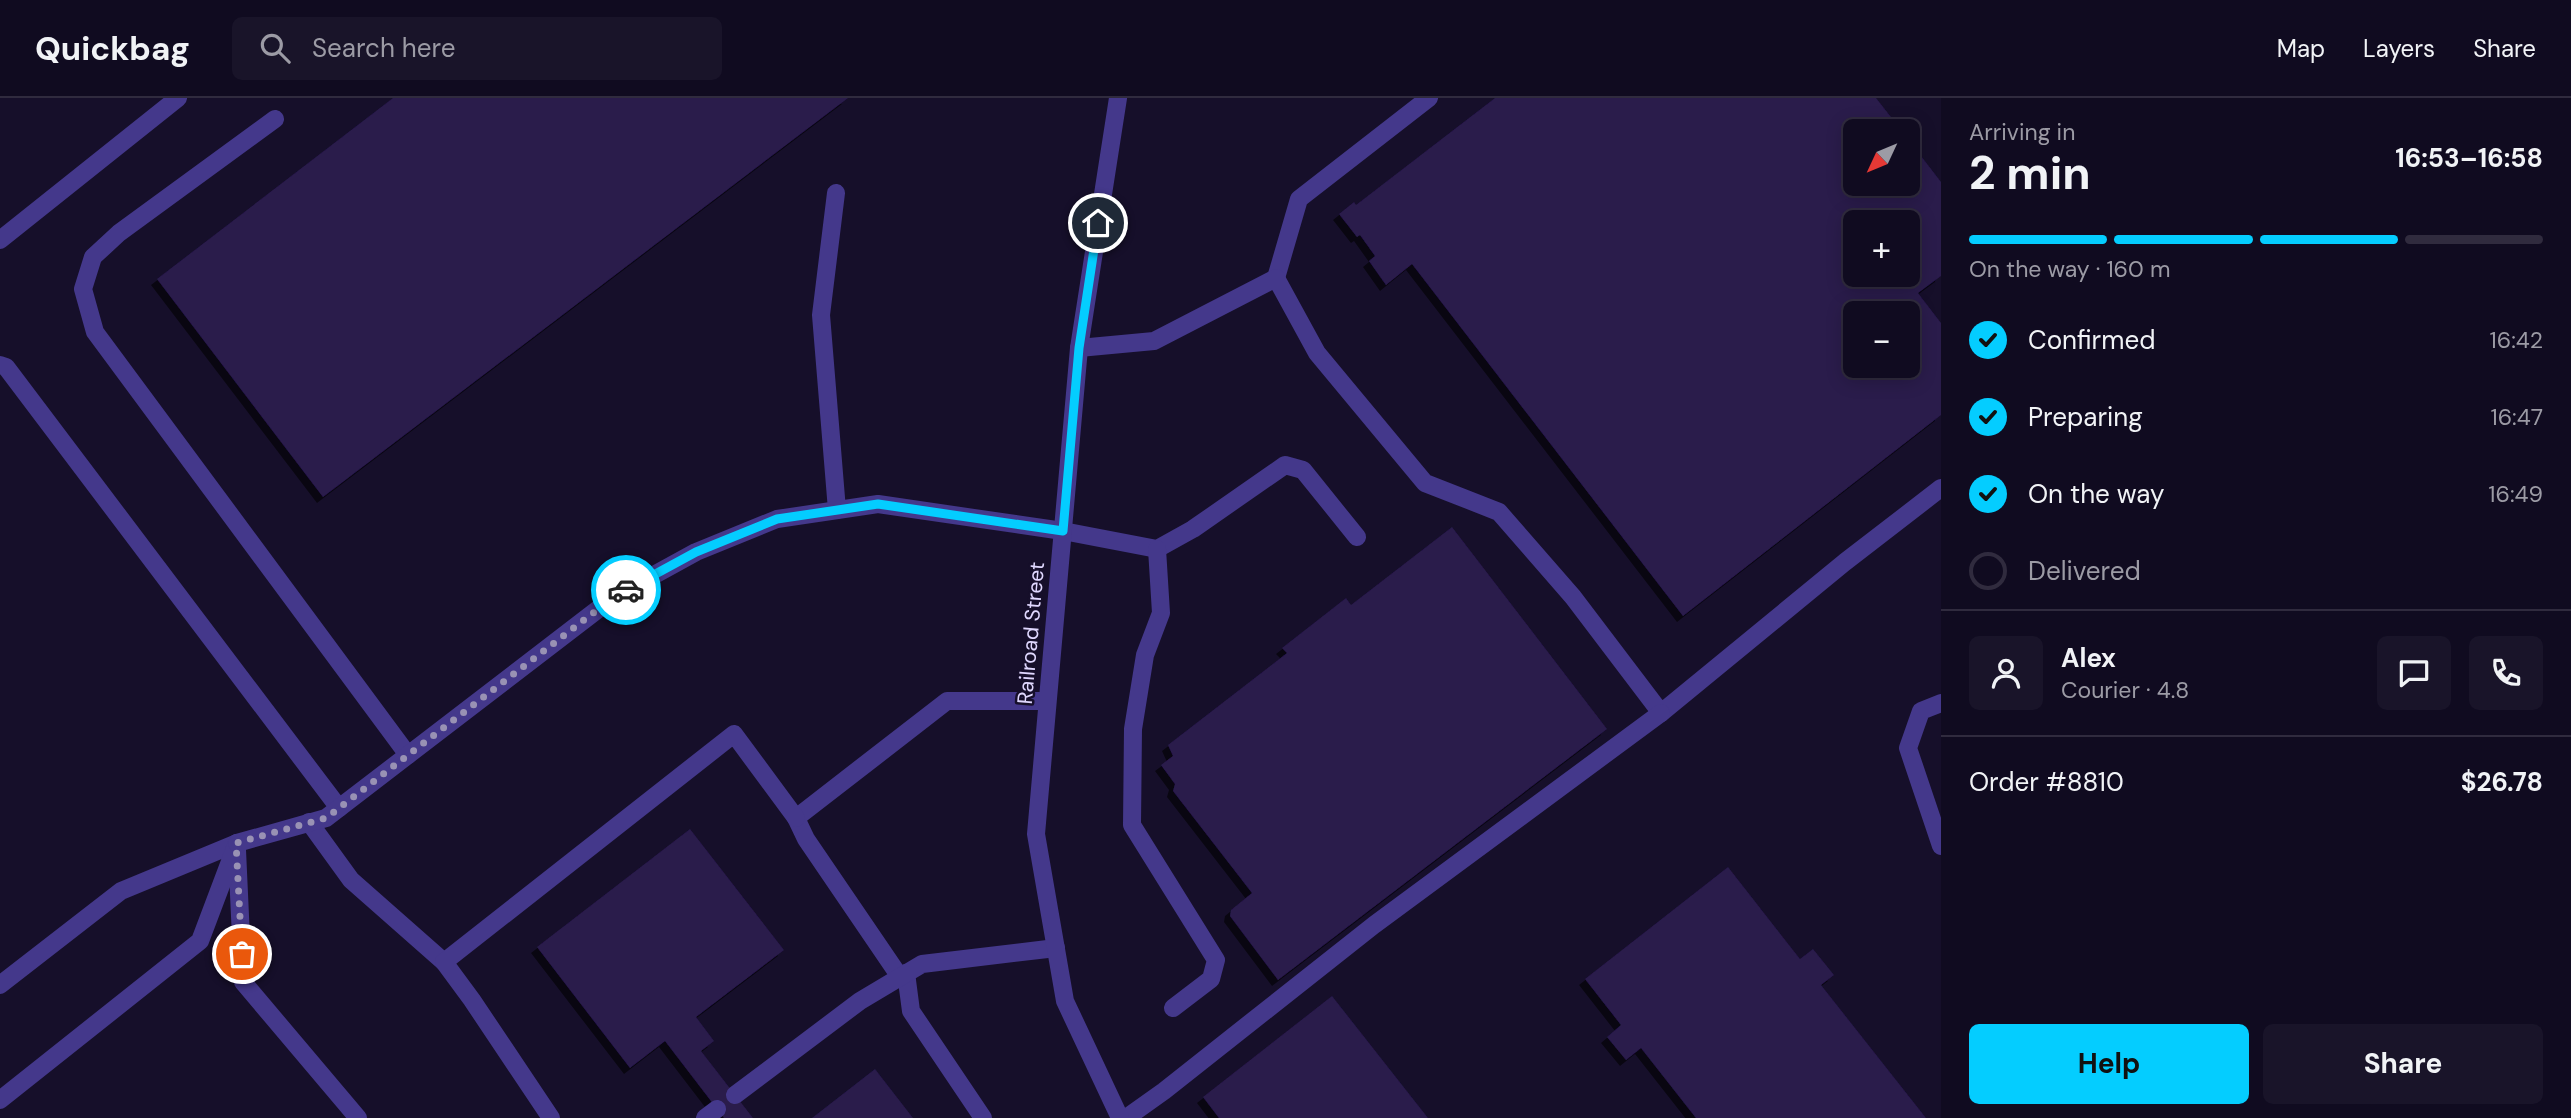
<!DOCTYPE html>
<html lang="en">
<head>
<meta charset="utf-8">
<style>
	body { margin:0; font-family:"DM Sans",sans-serif; background:#191429; color:#f1f3f6; height:100vh; display:flex; flex-direction:column; font-size:26px; white-space:nowrap }
	* { box-sizing:border-box; margin:0 }
	p { font-size:23px; color:#9c9ba5 }
	.icon { flex:none; width:38px; height:38px; fill:none; stroke:currentColor; stroke-width:2; stroke-linecap:round; stroke-linejoin:round }
	.map { position:relative; flex:1; overflow:hidden }
	.sheet { display:flex; flex-direction:column; background:#100b20; width:630px }
	.sheet>* { flex:none }
	.needle { width:46px; rotate:226deg }
	.fabs { position:absolute; left:1843px; top:21px; display:grid; gap:14px }
	.fabs a { display:grid; place-items:center; width:77px; height:77px; border-radius:10px; background:#100b20; box-shadow:0 4px 18px #0003,0 0 0 2px #302b3e; font-size:35px }
	.pin { position:absolute; display:grid; place-items:center; width:60px; height:60px; color:#fff; margin:-30px; border:4px solid #fff; border-radius:50%; box-shadow:0 2px 7px #0007 }
	.courier { position:absolute; display:grid; place-items:center; width:70px; height:70px; margin:-35px; border:5px solid #04cdff; border-radius:50%; background:#fff; color:#222; box-shadow:0 2px 9px #0007 }
	.overview em { font-style:normal; font-weight:700 }
	.overview div { display:flex; flex-direction:column-reverse }
	.overview { display:flex; align-items:center; justify-content:space-between; height:119px; padding:0 28px }
	h1 { font-size:46px; font-weight:700; line-height:52px }
	.bar { display:grid; grid-template-columns:repeat(4,1fr); gap:10px 7px; align-content:center; height:84px; padding:0 28px }
	.bar i { height:9px; border-radius:5px; background:#302b3e }
	.bar .on { background:#04cdff }
	.bar p { grid-column:span 4 }
	.line { display:flex; align-items:center; gap:18px; padding:0 28px; border-top:2px solid #302b3e }
	.line div { flex:1 }
	.round { display:grid; place-items:center; flex:none; width:74px; height:74px; border-radius:10px; background:#191429 }
	ol { padding:0 28px; list-style:none }
	li { display:flex; align-items:center; gap:21px; height:77px }
	li p { margin-inline-start:auto }
	li .icon { padding:7px; border-radius:50%; background:#04cdff; color:#111; stroke-width:4 }
	li:last-child { color:#9c9ba5 }
	li i { width:38px; height:38px; border:4px solid #302b3e; border-radius:50% }
	.button { display:flex; gap:14px; margin-top:auto; padding:14px 28px }
	.button a { flex:1; height:80px; border-radius:10px; background:#04cdff; color:#111; font-size:28px; font-weight:700; line-height:80px; text-align:center }
	.button a+a { background:#191429; color:#f1f3f6 }
	header { display:flex; align-items:center; gap:42px; box-sizing:border-box; height:98px; padding:0 35px; background:#100b20; border-bottom:2px solid #302b3e }
	header strong { font-size:33px }
	nav { display:flex; gap:38px; margin-inline-start:auto; font-size:24px }
	.search { width:490px; height:63px; background:#191429; display:flex; align-items:center; gap:18px; box-sizing:border-box; padding:0 24px; border-radius:10px; color:#9c9ba5; font-size:26px }
	main { display:flex; flex:1; min-height:0 }
	.map>svg:first-child { display:block }
	.building { fill:#291a4c; fill-rule:evenodd; filter:url(#shadow) }
	.lines { fill:none; stroke-linecap:round; stroke-linejoin:round }
	.service { stroke:#44388b; stroke-width:18 }
	.minor { stroke:#44388b; stroke-width:18 }
	.tertiary { stroke:#44388b; stroke-width:18 }
	.done { stroke:#9992b4; stroke-width:7; stroke-dasharray:0 12.6 }
	.route { stroke:#04cdff; stroke-width:9 }
	.labels { text-anchor:middle; dominant-baseline:central; stroke-width:5; stroke-linejoin:round; paint-order:stroke }
	.street-label { font-size:21px; fill:#e0d8ff; stroke:#160f2a }
</style>
</head>
<body>
<header>
<strong>Quickbag</strong>
<div class="search"><svg class="icon" aria-label="search" viewBox="0 0 24 24"><circle cx="10" cy="10" r="6"/><path d="M15 15l6 6"/></svg>Search here</div>
<nav><a>Map</a><a>Layers</a><a>Share</a></nav>
</header>
<main>
<div class="map">
<svg width="1941" height="1020" viewBox="0 0 1941 1020">
	<defs>
		<filter id="shadow"><feDropShadow dx="-6" dy="6" stdDeviation="0" flood-color="#0009"/></filter>
	</defs>
	<rect width="100%" height="100%" fill="#160f2a"/>
	<!-- building -->
	<g class="building">
		<polygon points="393,0 848,0 323,399 157,181"/>
		<path d="M 1495,0 L 1876,0 L 1902,33 L 1855,33 L 1855,86 L 1908,86 L 1908,41 L 1941,84 L 1941,178 L 1918,195 L 1941,225 L 1941,317 L 1683,518 L 1412,166 L 1386,187 L 1369,163 L 1375,158 L 1360,137 L 1357,139 L 1339,116 L 1354,104 L 1356,107 ZM 1855,124 L 1908,124 L 1908,177 L 1855,177 ZM 1855,215 L 1908,215 L 1908,268 L 1855,268 Z"/>
		<polygon points="1452,429 1607,631 1278,882 1230,818 1231,812 1252,795 1173,693 1175,686 1161,667 1173,658 1168,647 1287,555 1282,550 1346,500 1351,507"/>
		<polygon points="690,731 784,852 696,919 714,943 701,953 753,1020 724,1020 665,943 630,970 537,849"/>
		<polygon points="1728,769 1800,861 1813,851 1834,877 1821,887 1926,1020 1696,1020 1641,950 1626,962 1607,939 1621,927 1585,881"/>
		<polygon points="1332,898 1428,1020 1219,1020 1203,999"/>
		<polygon points="875,971 913,1020 812,1020"/>
	</g>
	<g class="lines">
		<!-- service -->
		<g class="service">
			<polyline points="275,21 119,135 93,159 83,191 95,234 408,657"/>
			<polyline points="836,95 821,217 837,412"/>
			<polyline points="0,142 178,0"/>
			<polyline points="1276,180 1299,101 1429,0"/>
			<polyline points="1079,250 1154,243 1276,180 1317,255 1425,385 1499,414 1573,499 1661,615 1845,464 1941,390"/>
			<polyline points="0,267 6,269 339,710"/>
			<polyline points="1063,433 1157,451 1193,431 1285,367 1303,372 1357,439"/>
			<polyline points="1157,451 1161,515 1145,557 1133,631 1132,727 1216,862 1211,881 1173,910"/>
			<polyline points="1941,605 1921,613 1908,650 1941,748"/>
			<polyline points="309,724 351,782 444,864"/>
			<polyline points="237,752 243,884 358,1020"/>
			<polyline points="906,875 911,913 983,1020"/>
			<polyline points="900,879 806,741 796,720 947,603 1047,603"/>
			<polyline points="0,887 121,793 237,745"/>
			<polyline points="735,997 860,903 922,866 1056,850"/>
			<polyline points="0,1002 200,843 237,745"/>
			<polyline points="551,1020 472,902 444,864 734,636 796,720"/>
			<polyline points="705,1020 717,1011"/>
			<polyline points="1126,1020 1164,993 1374,827 1661,615"/>
		</g>
		<!-- minor -->
		<polyline class="minor" points="237,745 326,720 614,499 696,454 777,421 878,406 1063,433"/>
		<!-- tertiary -->
		<polyline class="tertiary" points="1118,0 1079,250 1036,736 1065,903 1120,1020"/>
	</g>
	<g class="lines">
		<!-- done -->
		<polyline class="done" points="242,856 236,745 326,720 614,499 626,492"/>
		<!-- route -->
		<polyline class="route" points="626,492 696,454 777,421 878,406 1063,433 1079,250 1098,125"/>
	</g>
	<g class="labels">
		<!-- street labels -->
		<g class="street-label">
			<text transform="translate(1031 535) rotate(-85)">Railroad Street</text>
		</g>
	</g>
</svg>
<div class="fabs">
<a><svg class="needle" viewBox="-14 -14 28 28"><path d="M0-13l5 13h-10z" fill="#e53935"/><path d="M0 13l5-13h-10z" fill="#9c9ba5"/></svg></a>
<a>+</a>
<a>−</a>
</div>
<div class="pin" style="left:242px;top:856px;background:#ea580c"><svg class="icon" aria-label="bag" viewBox="0 0 24 24"><path d="M5 8h14l-1 12H6zM9 8a3 3 0 0 1 6 0"/></svg></div>
<div class="pin" style="left:1098px;top:125px;background:#1f2937"><svg class="icon" aria-label="home" viewBox="0 0 24 24"><path d="M3 11l9-7 9 7M6 9v11h12V9"/></svg></div>
<div class="courier" style="left:626px;top:492px"><svg class="icon" aria-label="car" viewBox="0 0 24 24"><path d="M5 17H2v-5l4-1 3-4h7l3 4 3 1v5h-3M9 17h6M6 11h13"/><circle cx="7" cy="17" r="2"/><circle cx="17" cy="17" r="2"/></svg></div>
</div>
<section class="sheet">
<div class="overview"><div><h1>2 min</h1><p>Arriving in</p></div><em>16:53–16:58</em></div>
<div class="bar"><i class="on"></i><i class="on"></i><i class="on"></i><i></i><p>On the way · 160 m</p></div>
<ol>
<li><svg class="icon" aria-label="check" viewBox="0 0 24 24"><path d="M5 12l5 5 9-10"/></svg>Confirmed<p>16:42</p></li>
<li><svg class="icon" aria-label="check" viewBox="0 0 24 24"><path d="M5 12l5 5 9-10"/></svg>Preparing<p>16:47</p></li>
<li><svg class="icon" aria-label="check" viewBox="0 0 24 24"><path d="M5 12l5 5 9-10"/></svg>On the way<p>16:49</p></li>
<li><i></i>Delivered</li>
</ol>
<div class="line" style="height:126px"><a class="round"><svg class="icon" aria-label="person" viewBox="0 0 24 24"><circle cx="12" cy="8" r="4"/><path d="M4 21q1-7 8-7t8 7"/></svg></a><div><b>Alex</b><p>Courier · 4.8</p></div><a class="round"><svg class="icon" aria-label="chat" viewBox="0 0 24 24"><path d="M4 5h16v11H9l-5 4z"/></svg></a><a class="round"><svg class="icon" aria-label="phone" viewBox="0 0 24 24"><path d="M5 4h4l2 5-3 2q2 4 5 5l2-3 5 2v4C11 20 4 13 5 4z"/></svg></a></div>
<div class="line" style="height:91px"><div>Order #8810</div><b>$26.78</b></div>
<div class="button"><a>Help</a><a>Share</a></div>
</section>
</main>
</body>
</html>
